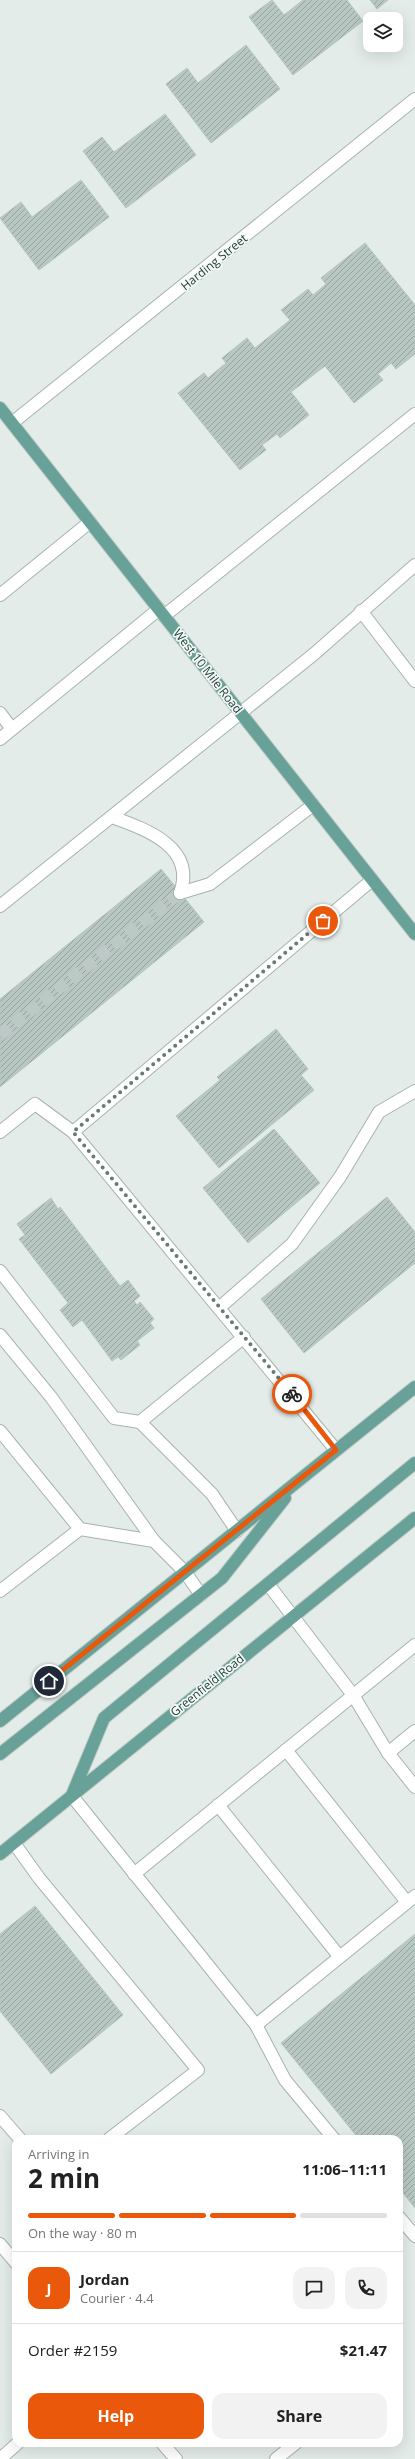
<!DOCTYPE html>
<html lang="en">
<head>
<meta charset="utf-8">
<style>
	body { margin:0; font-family:"Open Sans",sans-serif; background:#f2f2f2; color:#222; height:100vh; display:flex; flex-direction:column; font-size:15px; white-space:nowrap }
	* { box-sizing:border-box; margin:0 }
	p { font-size:13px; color:#767676 }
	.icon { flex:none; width:22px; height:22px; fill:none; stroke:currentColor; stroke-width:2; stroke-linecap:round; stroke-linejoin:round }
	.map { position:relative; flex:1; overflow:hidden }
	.sheet { position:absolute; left:12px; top:2135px; width:391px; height:312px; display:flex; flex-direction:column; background:#fff; border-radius:12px; box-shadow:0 4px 16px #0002 }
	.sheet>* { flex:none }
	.fabs { position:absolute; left:363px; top:12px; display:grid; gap:8px }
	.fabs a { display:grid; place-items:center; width:40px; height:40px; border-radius:8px; background:#fff; box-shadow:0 4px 16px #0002; font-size:20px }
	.pin { position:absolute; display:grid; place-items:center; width:34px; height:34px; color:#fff; margin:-17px; border:2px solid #fff; border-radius:50%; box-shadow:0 1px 4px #0007 }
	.courier { position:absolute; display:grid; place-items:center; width:40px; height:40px; margin:-20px; border:3px solid #ea580c; border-radius:50%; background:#fff; color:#222; box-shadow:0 1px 5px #0007 }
	.summary em { font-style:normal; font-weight:700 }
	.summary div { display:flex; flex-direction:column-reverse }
	.summary { display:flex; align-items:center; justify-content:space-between; height:68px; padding:0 16px }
	h1 { font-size:26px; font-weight:700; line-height:30px }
	.bar { display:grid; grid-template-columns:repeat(4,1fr); gap:6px 4px; align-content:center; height:48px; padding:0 16px }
	.bar i { height:5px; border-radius:3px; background:#e0e0e0 }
	.bar .on { background:#ea580c }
	.bar p { grid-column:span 4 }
	.line { display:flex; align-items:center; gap:10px; padding:0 16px; border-top:1px solid #e0e0e0 }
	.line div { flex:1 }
	.round { display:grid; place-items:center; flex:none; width:42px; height:42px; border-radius:12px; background:#f2f2f2 }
	.action { display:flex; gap:8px; margin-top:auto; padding:8px 16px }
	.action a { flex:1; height:46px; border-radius:12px; background:#ea580c; color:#fff; font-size:16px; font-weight:700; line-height:46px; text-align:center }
	.action a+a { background:#f2f2f2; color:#222 }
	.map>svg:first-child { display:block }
	.building { fill:url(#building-hatch); stroke:#b5c6c0 }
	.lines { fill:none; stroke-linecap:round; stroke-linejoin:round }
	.minor-tunnel { stroke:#bdc9c6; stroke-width:12; stroke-dasharray:12 6; stroke-linecap:butt }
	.minor-casing { stroke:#a6b4b0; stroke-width:14 }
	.major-casing { stroke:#c1c9c7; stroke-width:14 }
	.minor { stroke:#fff; stroke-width:12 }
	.major { stroke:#68a197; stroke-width:12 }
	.done { stroke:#667a76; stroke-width:4; stroke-dasharray:0 7.2 }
	.route { stroke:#ea580c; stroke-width:5 }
	.labels { text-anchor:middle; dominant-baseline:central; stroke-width:3.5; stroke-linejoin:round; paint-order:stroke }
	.street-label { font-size:12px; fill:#233d38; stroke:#f3f9f6 }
</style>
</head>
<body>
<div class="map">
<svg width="415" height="2459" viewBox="0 0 415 2459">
	<defs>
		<pattern id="building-hatch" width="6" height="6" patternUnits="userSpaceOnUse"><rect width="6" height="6" fill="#b8c7c2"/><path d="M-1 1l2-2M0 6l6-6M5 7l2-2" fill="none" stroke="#95a39f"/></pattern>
	</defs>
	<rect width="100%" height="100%" fill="#e3ece9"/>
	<!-- building -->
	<g class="building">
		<polygon points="272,0 284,15 303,0 347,0 363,21 293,75 249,17"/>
		<polygon points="370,0 388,0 377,9"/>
		<polygon points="246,45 280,89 211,143 166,84 187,68 198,83"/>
		<polygon points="165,114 196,155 126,208 83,151 102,137 114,152"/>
		<polygon points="81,180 109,217 39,270 0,218 21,202 32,217"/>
		<polygon points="365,243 415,305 415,354 396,369 391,363 378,374 383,380 354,403 325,366 291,392 309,415 280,438 277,434 262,445 266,450 240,470 178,393 204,373 208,378 226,363 222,358 247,338 255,348 290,320 281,310 308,289 313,295 326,284 321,278"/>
		<polygon points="161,869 204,922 0,1087 0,999"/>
		<polygon points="276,1029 308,1069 301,1075 314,1090 219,1168 176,1116 220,1080 217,1077"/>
		<polygon points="274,1129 320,1183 248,1243 203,1188"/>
		<polygon points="387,1197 415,1232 415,1263 304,1353 261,1299"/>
		<polygon points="51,1198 58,1209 60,1207 120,1286 128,1280 140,1296 134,1301 137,1305 140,1302 154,1319 150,1323 154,1328 137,1341 140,1345 121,1360 118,1357 112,1361 82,1320 73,1327 60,1310 68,1303 19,1239 25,1235 17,1224"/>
		<polygon points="35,1906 123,2015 51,2074 0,2011 0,1934"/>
		<polygon points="415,1934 415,2208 399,2188 399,2139 359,2139 281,2043"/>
	</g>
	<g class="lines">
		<!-- minor-tunnel -->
		<polyline class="minor-tunnel" points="0,1035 180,893"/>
		<defs>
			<g id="minor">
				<polyline points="12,423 415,99"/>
				<polyline points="0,595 90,522"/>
				<polyline points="361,611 415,681"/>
				<polyline points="164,616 415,414"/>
				<polyline points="0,713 12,729"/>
				<polyline points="0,739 159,609"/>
				<path d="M 112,817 C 145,829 197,847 180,893"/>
				<polyline points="180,893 210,884 313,805"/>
				<polyline points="0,906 314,654 415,565"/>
				<polyline points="0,1132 35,1104 73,1132 336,1450"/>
				<polyline points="73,1132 372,880"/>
				<polyline points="0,1271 114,1418 140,1422 212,1494 237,1531"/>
				<polyline points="219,1308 292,1244 340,1177 379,1112 415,1091"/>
				<polyline points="0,1335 51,1397 154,1541"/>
				<polyline points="140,1422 244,1337"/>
				<polyline points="0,1431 80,1529"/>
				<polyline points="268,1584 353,1695 388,1753 415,1787"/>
				<polyline points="0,1591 80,1529 154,1541 185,1572 201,1595"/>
				<polyline points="286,1750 406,1901"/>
				<polyline points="388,1753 415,1731"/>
				<polyline points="72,1796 256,2025 285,2080 334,2139"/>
				<polyline points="218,1805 339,1956"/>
				<polyline points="14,1843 39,1878 198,2070 109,2139"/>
				<polyline points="134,1874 415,1645"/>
				<polyline points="256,2025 415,1896"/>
				<polyline points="0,2116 20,2139"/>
				<polyline points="399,2217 415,2236"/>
				<polyline points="0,2244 16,2263"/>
				<polyline points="162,2443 176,2459"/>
				<polyline points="0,2459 18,2443"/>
				<polyline points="276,2459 296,2443"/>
			</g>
			<g id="major">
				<polyline points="0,408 415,934"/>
				<polyline points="0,1721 415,1387"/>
				<polyline points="0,1754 222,1578 285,1498"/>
				<polyline points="72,1795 104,1718 415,1463"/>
				<polyline points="0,1854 415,1518"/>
			</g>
		</defs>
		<!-- minor casing -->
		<use href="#minor" class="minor-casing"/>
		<!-- major casing -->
		<use href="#major" class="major-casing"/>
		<!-- minor -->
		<use href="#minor" class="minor"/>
		<!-- major -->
		<use href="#major" class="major"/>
	</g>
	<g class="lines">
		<!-- done -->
		<polyline class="done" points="292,1394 73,1132 323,921"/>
		<!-- route -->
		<polyline class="route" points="49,1681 336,1450 292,1394"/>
	</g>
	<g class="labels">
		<!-- street labels -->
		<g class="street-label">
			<text transform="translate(214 262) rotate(-39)">Harding Street</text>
			<text transform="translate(208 671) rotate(52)">West 10 Mile Road</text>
			<text transform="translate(207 1685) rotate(-39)">Greenfield Road</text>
		</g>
	</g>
</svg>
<div class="fabs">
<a><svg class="icon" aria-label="layers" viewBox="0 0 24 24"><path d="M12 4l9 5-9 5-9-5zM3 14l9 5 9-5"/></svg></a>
</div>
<div class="pin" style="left:323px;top:921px;background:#ea580c"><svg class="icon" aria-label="bag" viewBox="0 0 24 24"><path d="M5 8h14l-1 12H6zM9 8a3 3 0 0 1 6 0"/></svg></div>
<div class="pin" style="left:49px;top:1681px;background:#1f2937"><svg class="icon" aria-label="home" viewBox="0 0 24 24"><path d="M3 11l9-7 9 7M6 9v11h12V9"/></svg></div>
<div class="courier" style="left:292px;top:1394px"><svg class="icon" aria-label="bike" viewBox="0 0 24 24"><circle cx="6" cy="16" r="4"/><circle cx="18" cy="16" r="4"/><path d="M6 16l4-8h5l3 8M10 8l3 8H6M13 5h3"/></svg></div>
<section class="sheet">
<div class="summary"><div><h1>2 min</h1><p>Arriving in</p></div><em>11:06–11:11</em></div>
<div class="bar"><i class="on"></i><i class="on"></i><i class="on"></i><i></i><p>On the way · 80 m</p></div>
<div class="line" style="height:72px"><b class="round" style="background:#ea580c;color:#fff">J</b><div><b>Jordan</b><p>Courier · 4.4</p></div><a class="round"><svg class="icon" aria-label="chat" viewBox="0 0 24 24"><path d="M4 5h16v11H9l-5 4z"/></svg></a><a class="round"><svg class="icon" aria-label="phone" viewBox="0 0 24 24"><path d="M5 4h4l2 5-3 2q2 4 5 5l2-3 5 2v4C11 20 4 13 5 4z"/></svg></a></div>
<div class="line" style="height:52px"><div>Order #2159</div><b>$21.47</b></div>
<div class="action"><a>Help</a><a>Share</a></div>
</section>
</div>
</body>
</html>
